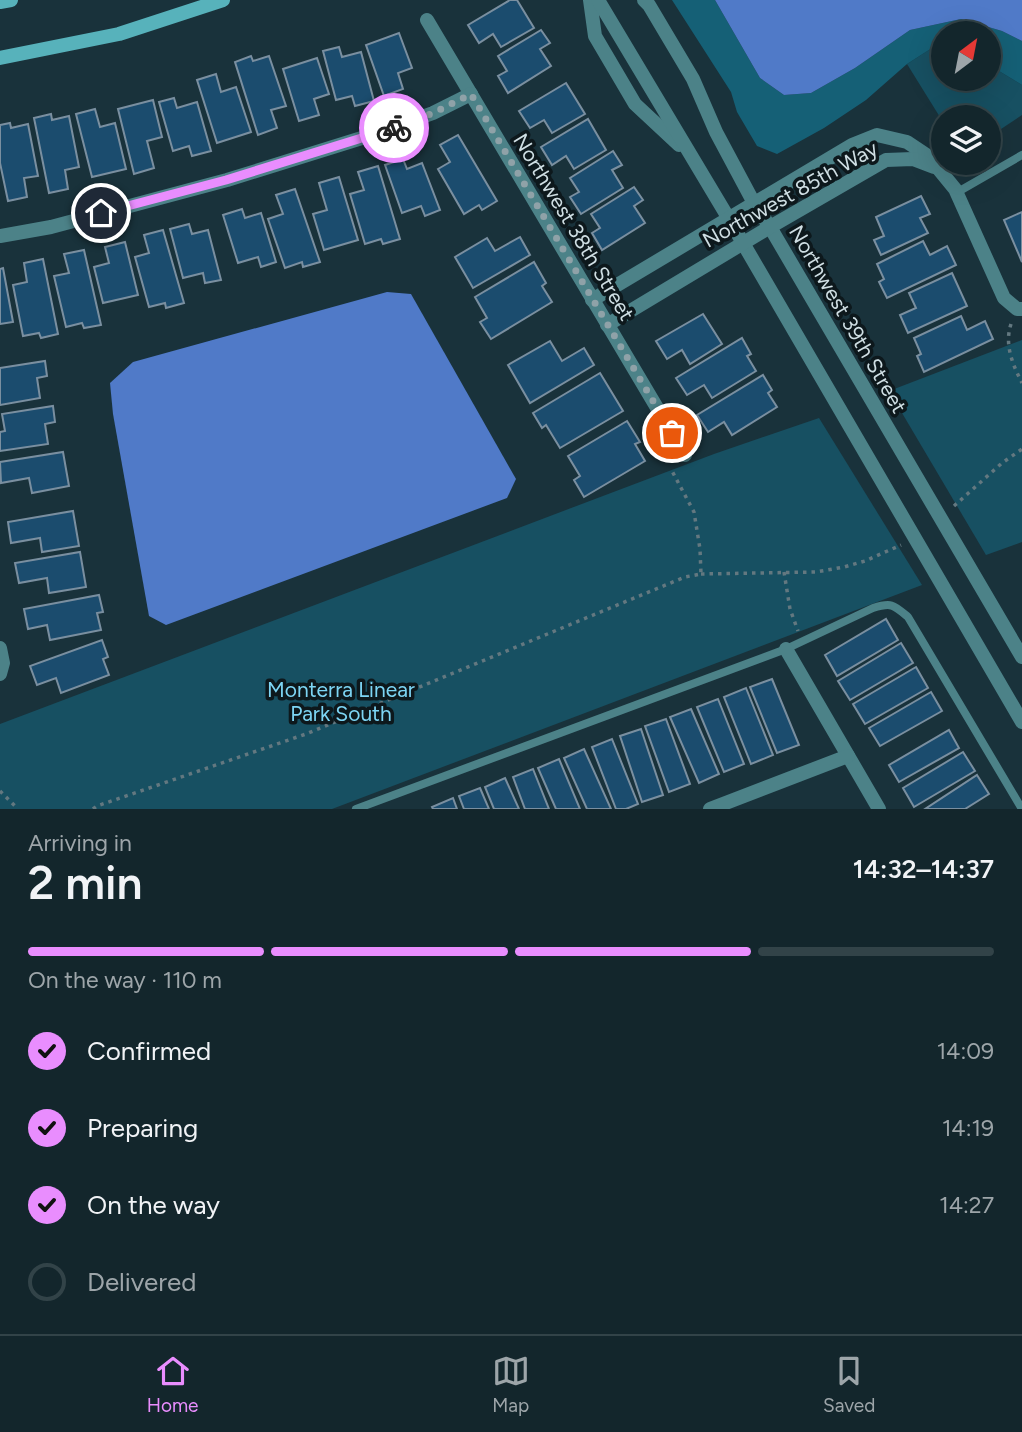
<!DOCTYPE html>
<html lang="en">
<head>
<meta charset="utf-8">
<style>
	body { margin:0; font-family:Figtree,sans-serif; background:#1c2e34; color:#f1f3f6; height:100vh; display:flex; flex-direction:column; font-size:26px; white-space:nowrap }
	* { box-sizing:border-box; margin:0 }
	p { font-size:23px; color:#9da5a9 }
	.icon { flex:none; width:38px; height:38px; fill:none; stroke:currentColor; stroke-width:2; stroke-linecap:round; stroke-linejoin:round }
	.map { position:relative; height:809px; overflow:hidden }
	.details { display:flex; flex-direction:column; background:#13262c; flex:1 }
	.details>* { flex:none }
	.needle { width:46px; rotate:32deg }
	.controls { position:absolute; left:931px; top:21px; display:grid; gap:14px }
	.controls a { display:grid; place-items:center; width:70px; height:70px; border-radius:50%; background:#13262c; box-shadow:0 7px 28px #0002,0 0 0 2px #324348; font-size:35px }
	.pin { position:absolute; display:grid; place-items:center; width:60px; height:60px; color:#fff; margin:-30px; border:4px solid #fff; border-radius:50%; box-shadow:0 2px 7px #0007 }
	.courier { position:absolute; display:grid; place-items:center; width:70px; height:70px; margin:-35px; border:5px solid #e98dfe; border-radius:50%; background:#fff; color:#222; box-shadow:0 2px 9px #0007 }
	.head em { font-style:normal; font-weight:600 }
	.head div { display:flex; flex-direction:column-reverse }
	.head { display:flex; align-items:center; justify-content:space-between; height:119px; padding:0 28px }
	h1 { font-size:46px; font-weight:600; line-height:52px }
	.bar { display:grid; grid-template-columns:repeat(4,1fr); gap:10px 7px; align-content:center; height:84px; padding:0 28px }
	.bar i { height:9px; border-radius:5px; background:#324348 }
	.bar .current { background:#e98dfe }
	.bar p { grid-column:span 4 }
	ol { padding:0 28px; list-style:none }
	li { display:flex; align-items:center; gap:21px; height:77px }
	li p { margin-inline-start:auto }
	li .icon { padding:7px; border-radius:50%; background:#e98dfe; color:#111; stroke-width:4 }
	li:last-child { color:#9da5a9 }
	li i { width:38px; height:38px; border:4px solid #324348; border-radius:50% }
	.dock { display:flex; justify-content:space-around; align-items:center; height:98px; border-top:2px solid #324348; background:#13262c; font-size:19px; color:#9da5a9 }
	.dock a { display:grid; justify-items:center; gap:4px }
	.dock .current { color:#e98dfe }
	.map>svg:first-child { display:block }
	.green { fill:#175062 }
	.forest { fill:#156076 }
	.water { fill:#507ac8 }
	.building { fill:#1b4c6e; stroke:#7a8fa0; stroke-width:2 }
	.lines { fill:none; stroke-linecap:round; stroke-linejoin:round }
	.path { stroke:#637880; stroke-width:3.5; stroke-dasharray:3.5 5; stroke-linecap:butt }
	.service { stroke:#4c8288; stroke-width:8 }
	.minor { stroke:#4c8288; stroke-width:14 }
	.secondary { stroke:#57b2bb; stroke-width:14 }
	.done { stroke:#8fa2a8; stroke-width:7; stroke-dasharray:0 12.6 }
	.route { stroke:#e98dfe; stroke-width:9 }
	.labels { text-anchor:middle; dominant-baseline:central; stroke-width:7; stroke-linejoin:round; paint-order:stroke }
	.street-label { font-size:21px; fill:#cfdee3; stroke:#0d181c }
	.park-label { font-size:21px; fill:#7dd5f4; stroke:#0d181c }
</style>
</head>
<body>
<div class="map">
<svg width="1022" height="809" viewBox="0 0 1022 809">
	<rect width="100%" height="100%" fill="#19323b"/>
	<!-- green -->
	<g class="green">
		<polygon points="943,41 943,79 989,79 989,65 1022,85 1022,115 989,137 989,117 943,117 943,122 907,64"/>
		<polygon points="1022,340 1022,542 986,555 889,391"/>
		<polygon points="819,418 922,585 332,809 0,809 0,724 714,454"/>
	</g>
	<!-- forest -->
	<polygon class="forest" points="672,0 715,0 760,78 784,95 811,93 855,68 910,30 961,19 1002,31 1022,41 1022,85 989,65 989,33 943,33 943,41 907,64 866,100 824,128 777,154 757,146 737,112 731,92"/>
	<!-- water -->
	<g class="water">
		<polygon points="715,0 1022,0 1022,41 1002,31 961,19 910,30 855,68 811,93 784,95 760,78"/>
		<polygon points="387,292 411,294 516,479 507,498 166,625 149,616 113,414 110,383 133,362"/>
	</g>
	<!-- building -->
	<g class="building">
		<polygon points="510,0 517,0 534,28 501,47 493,34 479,43 468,25"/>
		<polygon points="541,30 550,43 540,49 551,66 508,93 498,76 507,71 498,56"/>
		<polygon points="399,33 412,68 398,73 403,89 384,96 366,45"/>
		<polygon points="339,47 342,57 361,52 374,101 355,106 352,96 336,100 323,51"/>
		<polygon points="251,56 253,61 269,56 286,106 271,110 277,128 258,135 235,62"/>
		<polygon points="317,58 329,94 314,99 319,115 299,121 283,69"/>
		<polygon points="216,74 221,92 236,87 251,132 217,143 197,80"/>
		<polygon points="566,83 585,114 552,133 544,120 530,128 519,111"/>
		<polygon points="174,98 177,108 197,102 211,151 192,156 189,146 173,151 159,102"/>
		<polygon points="153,100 162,137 147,141 154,168 134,174 118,109"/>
		<polygon points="95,109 100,127 115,123 126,169 92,177 76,114"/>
		<polygon points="51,114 52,120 69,116 79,167 65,170 68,189 49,193 34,118"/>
		<polygon points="588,119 606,150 574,169 566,156 552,165 541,147"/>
		<polygon points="10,123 11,128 28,124 38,176 24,178 27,197 8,201 0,163 0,125"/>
		<polygon points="458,135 497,201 482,210 479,205 464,214 438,169 450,162 440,145"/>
		<polygon points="613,151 622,165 612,170 623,188 581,214 570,197 579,192 570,178"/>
		<polygon points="403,159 407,169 422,163 440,210 425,216 421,206 402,213 385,165"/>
		<polygon points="378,166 400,239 383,244 381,239 365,244 350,194 364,190 358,172"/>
		<polygon points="339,177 358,240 324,250 313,214 327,210 319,183"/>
		<polygon points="634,187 643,200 634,206 645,223 602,250 592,233 600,228 591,214"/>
		<polygon points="295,189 320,262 303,267 302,262 285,268 268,219 283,214 276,195"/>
		<polygon points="921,196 930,214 920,218 928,233 881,255 874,240 884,236 876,217"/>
		<polygon points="242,209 245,218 261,213 276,262 261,267 258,257 238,263 223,215"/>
		<polygon points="1022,212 1022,262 1004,220"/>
		<polygon points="189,224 192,234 208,230 221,280 205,283 203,273 183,278 170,229"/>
		<polygon points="163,230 184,303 166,308 165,303 149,307 135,257 149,253 144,235"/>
		<polygon points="520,237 530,255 473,288 455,257 487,238 495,251"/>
		<polygon points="923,241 930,255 947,246 956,265 887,298 879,282 884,279 877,264"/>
		<polygon points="125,242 138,295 103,303 94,267 109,263 105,247"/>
		<polygon points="84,250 101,325 84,328 82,323 66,327 54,276 69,273 64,254"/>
		<polygon points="43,259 58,334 41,338 39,333 23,336 13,285 27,282 24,263"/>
		<polygon points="534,262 546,283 542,286 552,302 491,339 480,322 487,318 475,297"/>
		<polygon points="3,268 13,322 0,324 0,269"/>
		<polygon points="952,273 967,306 908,333 900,315 916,308 909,293"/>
		<polygon points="703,314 722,344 690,364 682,350 667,359 656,341"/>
		<polygon points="961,316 967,330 985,321 993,339 924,372 917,356 921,354 914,338"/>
		<polygon points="742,338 751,354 747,356 756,371 712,398 704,385 687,395 676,378"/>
		<polygon points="550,341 562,361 584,348 594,365 530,403 508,365"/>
		<polygon points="45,361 47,376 37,378 40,398 0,405 0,368"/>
		<polygon points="600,373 623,411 560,448 546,425 542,428 533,413"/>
		<polygon points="763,375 772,390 768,393 777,407 732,435 724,422 708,432 697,415"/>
		<polygon points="53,406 55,422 45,424 48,444 0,451 0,432 5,431 2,414"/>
		<polygon points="627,421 640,442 635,444 645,461 584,497 574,480 580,476 568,456"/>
		<polygon points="63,452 69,486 32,493 29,478 1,483 0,462"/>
		<polygon points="73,511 79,546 42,552 40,538 11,543 8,522"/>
		<polygon points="80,552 86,587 49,593 47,578 19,583 15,563"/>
		<polygon points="99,595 103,612 97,613 101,630 50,640 47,625 28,629 24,609"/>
		<polygon points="886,619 898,640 837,676 825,655"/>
		<polygon points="102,640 108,657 103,659 109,675 61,693 56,678 37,685 30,666"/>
		<polygon points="901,643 913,663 850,700 838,681"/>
		<polygon points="916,667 928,688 865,724 853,704"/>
		<polygon points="772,679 799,745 777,753 750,687"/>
		<polygon points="746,688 773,755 751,764 724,697"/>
		<polygon points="931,692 942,711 880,746 869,728"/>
		<polygon points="718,699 744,764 724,772 697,707"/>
		<polygon points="691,709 719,774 699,783 670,717"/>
		<polygon points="666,719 690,784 669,792 645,726"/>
		<polygon points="641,729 663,795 642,802 620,736"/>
		<polygon points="949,730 959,748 899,782 889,765"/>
		<polygon points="612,739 638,804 626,809 616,809 592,747"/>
		<polygon points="584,749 611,809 587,809 564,758"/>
		<polygon points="963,752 975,771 914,807 903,788"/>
		<polygon points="559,759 580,809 556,809 538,768"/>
		<polygon points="533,769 549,809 525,809 513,777"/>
		<polygon points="977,775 989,794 965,809 925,809"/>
		<polygon points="505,778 519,809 494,809 485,787"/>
		<polygon points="480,788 489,809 464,809 459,796"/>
		<polygon points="453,798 457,809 433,809 432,807"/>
	</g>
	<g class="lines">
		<!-- path -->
		<g class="path">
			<path d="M 1011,324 C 1004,345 1013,365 1022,383"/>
			<polyline points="954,506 1002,463 1022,449"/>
			<polyline points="784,572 790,609 798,631"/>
			<polyline points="701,574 816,572 844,567 865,561 901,545"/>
			<polyline points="0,791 18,809"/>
			<polyline points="93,809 97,806 306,734 685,577 701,574 700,549 694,512 672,471"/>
		</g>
		<!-- service -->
		<g class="service">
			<polyline points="956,193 1022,155"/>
			<path d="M 356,809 L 786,649 L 873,608 C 892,602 894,605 908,617 L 1022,809"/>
		</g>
		<!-- minor -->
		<g class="minor">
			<polyline points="590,0 595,36 635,104 679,145"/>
			<polyline points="598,0 729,219 1022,722"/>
			<polyline points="644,0 649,5 693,79 716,132 755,205 770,227 1022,657"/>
			<polyline points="427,20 685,455"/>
			<polyline points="0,236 51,227 227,180 381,132 433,113 471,94"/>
			<polyline points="592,300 852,145 877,135 907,142 928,156 955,189 1004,298 1017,309 1022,309"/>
			<polyline points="607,325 770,227 886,160 913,159 934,167"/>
			<polyline points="0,648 3,663 0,674"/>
			<polyline points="786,649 879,809"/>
			<polyline points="710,809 848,756"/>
		</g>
		<!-- secondary -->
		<g class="secondary">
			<polyline points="0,2 11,0"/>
			<polyline points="0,58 119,34 223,0"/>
		</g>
	</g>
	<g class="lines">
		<!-- done -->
		<polyline class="done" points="394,128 433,113 471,94 672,433"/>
		<!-- route -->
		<polyline class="route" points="101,213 226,180 394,128"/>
	</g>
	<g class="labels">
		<!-- street labels -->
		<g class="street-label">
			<text transform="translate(790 194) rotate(-29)">Northwest 85th Way</text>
			<text transform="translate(574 227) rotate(59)">Northwest 38th Street</text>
			<text transform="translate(848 319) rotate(60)">Northwest 39th Street</text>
		</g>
		<!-- park labels -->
		<g class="park-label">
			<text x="341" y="689">Monterra Linear<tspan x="341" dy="24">Park South</tspan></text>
		</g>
	</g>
</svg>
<div class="controls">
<a><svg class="needle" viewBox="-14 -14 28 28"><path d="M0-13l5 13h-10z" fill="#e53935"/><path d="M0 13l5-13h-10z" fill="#9da5a9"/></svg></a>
<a><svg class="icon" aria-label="layers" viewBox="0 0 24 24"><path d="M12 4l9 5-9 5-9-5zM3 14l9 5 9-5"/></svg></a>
</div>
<div class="pin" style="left:672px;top:433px;background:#ea580c"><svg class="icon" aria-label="bag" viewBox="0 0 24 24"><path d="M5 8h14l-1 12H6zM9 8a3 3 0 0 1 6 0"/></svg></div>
<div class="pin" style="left:101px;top:213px;background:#1f2937"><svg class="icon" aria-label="home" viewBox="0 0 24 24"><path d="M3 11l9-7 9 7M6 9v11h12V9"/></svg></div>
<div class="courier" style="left:394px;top:128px"><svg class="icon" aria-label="bike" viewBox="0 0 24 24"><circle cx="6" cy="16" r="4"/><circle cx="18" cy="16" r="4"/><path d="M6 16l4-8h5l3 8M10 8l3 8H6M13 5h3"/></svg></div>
</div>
<section class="details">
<div class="head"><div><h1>2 min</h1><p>Arriving in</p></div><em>14:32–14:37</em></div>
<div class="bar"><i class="current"></i><i class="current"></i><i class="current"></i><i></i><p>On the way · 110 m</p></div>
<ol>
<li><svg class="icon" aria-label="check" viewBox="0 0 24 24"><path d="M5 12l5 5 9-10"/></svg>Confirmed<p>14:09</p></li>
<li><svg class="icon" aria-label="check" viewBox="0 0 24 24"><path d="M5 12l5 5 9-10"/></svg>Preparing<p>14:19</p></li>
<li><svg class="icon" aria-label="check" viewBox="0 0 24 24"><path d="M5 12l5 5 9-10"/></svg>On the way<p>14:27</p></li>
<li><i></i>Delivered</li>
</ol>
</section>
<nav class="dock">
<a class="current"><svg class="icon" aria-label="home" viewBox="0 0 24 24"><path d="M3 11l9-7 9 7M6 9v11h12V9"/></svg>Home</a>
<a><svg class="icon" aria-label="map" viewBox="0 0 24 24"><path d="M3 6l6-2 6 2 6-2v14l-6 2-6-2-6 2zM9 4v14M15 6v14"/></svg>Map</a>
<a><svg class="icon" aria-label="saved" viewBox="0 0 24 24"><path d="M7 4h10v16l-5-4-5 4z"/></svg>Saved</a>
</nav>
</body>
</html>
